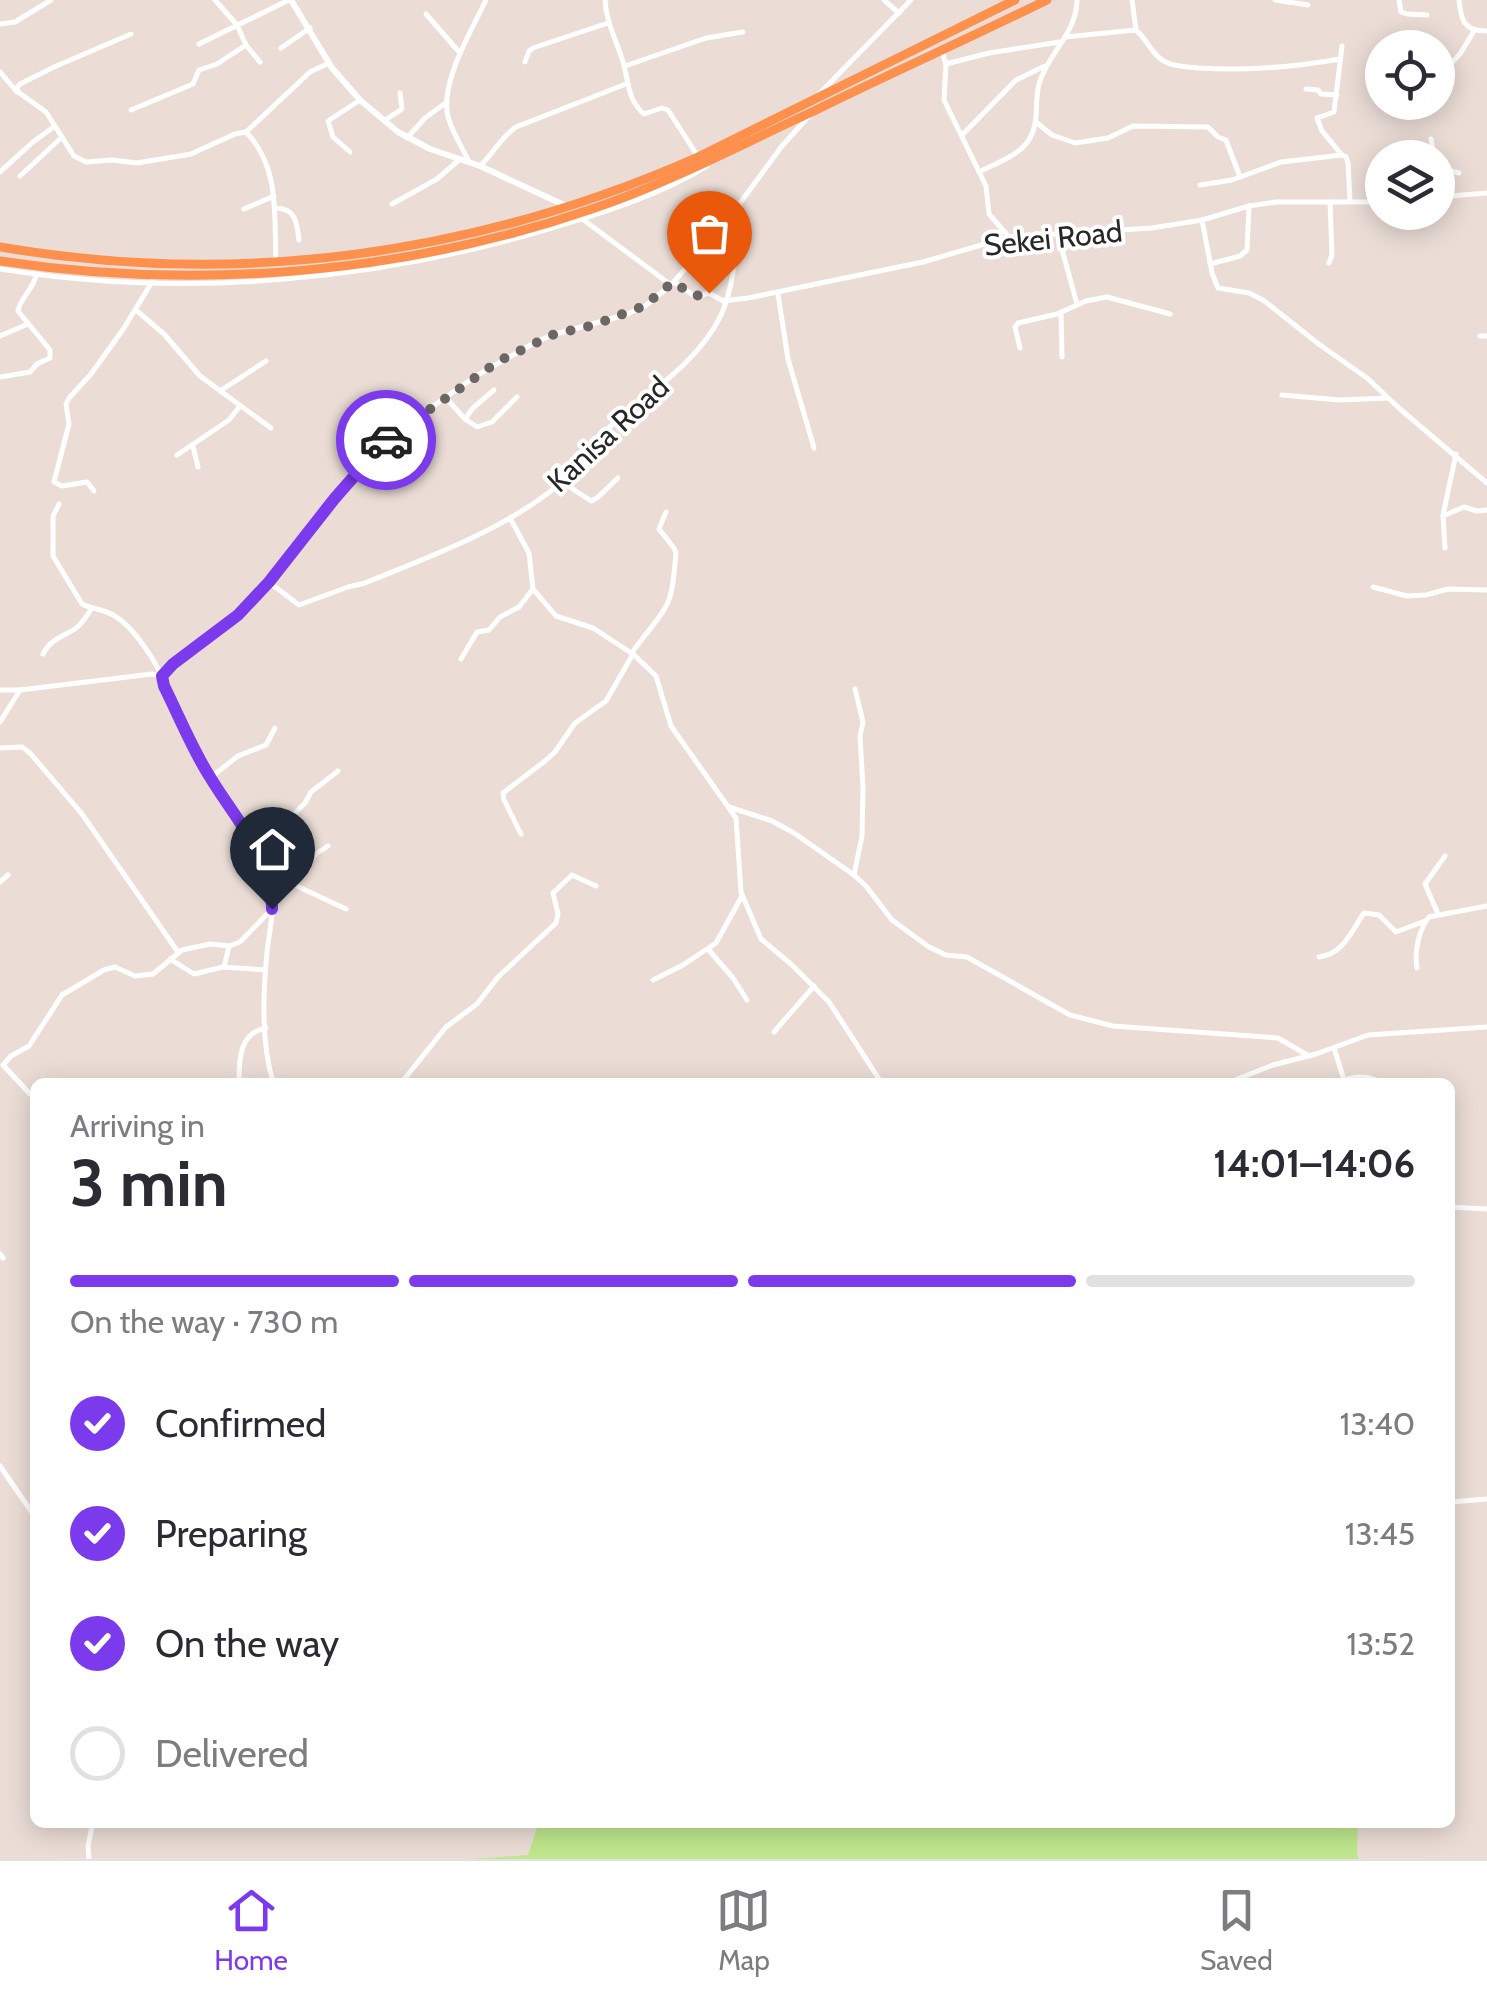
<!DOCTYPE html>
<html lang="en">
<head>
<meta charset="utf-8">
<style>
	body { margin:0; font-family:Cabin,sans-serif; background:#f2f2f3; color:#2b2b33; height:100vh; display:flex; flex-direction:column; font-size:38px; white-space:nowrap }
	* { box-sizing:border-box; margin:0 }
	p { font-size:32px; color:#7c7c81 }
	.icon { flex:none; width:55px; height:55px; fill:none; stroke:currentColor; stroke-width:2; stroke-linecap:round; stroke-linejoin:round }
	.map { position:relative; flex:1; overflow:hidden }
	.side { position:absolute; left:30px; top:1078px; width:1425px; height:750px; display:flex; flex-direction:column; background:#fff; border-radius:15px; box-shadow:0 5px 25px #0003 }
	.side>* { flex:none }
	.tools { position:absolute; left:1365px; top:30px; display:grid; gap:20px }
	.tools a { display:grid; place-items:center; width:90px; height:90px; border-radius:50%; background:#fff; box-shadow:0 5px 25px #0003; font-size:50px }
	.pin { position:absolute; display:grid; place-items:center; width:85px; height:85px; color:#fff; margin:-102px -42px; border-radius:50% 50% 50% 0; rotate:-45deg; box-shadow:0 0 10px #0007 }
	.pin .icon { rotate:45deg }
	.courier { position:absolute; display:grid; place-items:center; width:100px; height:100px; margin:-50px; border:8px solid #7c3aed; border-radius:50%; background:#fff; color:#222; box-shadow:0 2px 12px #0007 }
	.overview em { font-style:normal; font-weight:700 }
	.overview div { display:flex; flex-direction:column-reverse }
	.overview { display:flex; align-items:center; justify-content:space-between; height:170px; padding:0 40px }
	h1 { font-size:65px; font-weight:700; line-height:75px }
	.bar { display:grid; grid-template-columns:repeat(4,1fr); gap:15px 10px; align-content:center; height:120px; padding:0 40px }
	.bar i { height:12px; border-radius:8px; background:#e1e1e2 }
	.bar .active { background:#7c3aed }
	.bar p { grid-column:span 4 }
	ol { padding:0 40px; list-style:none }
	li { display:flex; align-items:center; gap:30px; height:110px }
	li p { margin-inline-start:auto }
	li .icon { padding:10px; border-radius:50%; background:#7c3aed; color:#fff; stroke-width:4 }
	li:last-child { color:#7c7c81 }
	li i { width:55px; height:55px; border:5px solid #e1e1e2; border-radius:50% }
	.tabs { display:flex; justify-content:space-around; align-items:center; height:140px; border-top:2px solid #e1e1e2; background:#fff; font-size:28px; color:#7c7c81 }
	.tabs a { display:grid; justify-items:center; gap:5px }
	.tabs .active { color:#7c3aed }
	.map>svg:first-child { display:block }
	.green { fill:#bfe78d }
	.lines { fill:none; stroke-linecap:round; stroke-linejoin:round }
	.minor { stroke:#fff; stroke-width:5 }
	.tertiary { stroke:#fff; stroke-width:6 }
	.trunk { stroke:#fd904c; stroke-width:9 }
	.done { stroke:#6c6764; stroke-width:10; stroke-dasharray:0 18 }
	.route { stroke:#7c3aed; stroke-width:12 }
	.labels { text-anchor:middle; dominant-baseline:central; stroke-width:8; stroke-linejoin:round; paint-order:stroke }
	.street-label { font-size:30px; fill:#272727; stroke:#fff }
</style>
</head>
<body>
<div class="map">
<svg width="1487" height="1859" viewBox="0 0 1487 1859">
	<rect width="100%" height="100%" fill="#ebddd6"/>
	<!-- green -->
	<polygon class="green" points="539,1822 1358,1822 1357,1854 1359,1859 470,1859 528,1855"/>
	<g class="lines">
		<!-- minor -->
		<g class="minor">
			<polyline points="215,0 237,25 246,45 260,62"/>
			<path d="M 605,0 C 606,23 617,41 623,62 C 629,82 627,99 644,114 L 662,108 L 668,110 L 695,152"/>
			<polyline points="884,0 899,13"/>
			<polyline points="1132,0 1136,30"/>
			<polyline points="1275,0 1308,5"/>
			<polyline points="1399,0 1401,12 1407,14 1427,15"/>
			<path d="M 1459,0 C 1461,21 1464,31 1487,31"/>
			<polyline points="426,14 460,53"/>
			<polyline points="0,24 15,22 51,0"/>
			<path d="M 131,34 L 54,67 L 20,84 L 17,88 L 18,92 L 46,112 L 74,156 L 86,162 L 112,160 L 137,163 L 191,154 L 235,134 L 246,132 C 280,167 274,215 276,260"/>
			<path d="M 1065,37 L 1136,30 C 1148,40 1152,57 1168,63 C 1177,67 1189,67 1199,68 C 1246,71 1294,67 1340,59"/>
			<polyline points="199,44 289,0"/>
			<polyline points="281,48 310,28"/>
			<polyline points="942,51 946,64 944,100 986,186 989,214 1009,237"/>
			<polyline points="525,62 529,51 533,48 608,23"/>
			<polyline points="946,64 989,53 1060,42"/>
			<polyline points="625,66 706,38 743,32"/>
			<polyline points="0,72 17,92"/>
			<polyline points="1438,77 1460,54 1474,31"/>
			<polyline points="1306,89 1318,90 1321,94 1337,95"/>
			<polyline points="819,94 911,0"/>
			<polyline points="131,110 193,84 199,70 217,64 246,45"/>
			<polyline points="385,120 402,109 400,93"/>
			<polyline points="1036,122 1052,135 1075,143 1108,138 1133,126 1208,127 1218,137 1226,140 1240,177"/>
			<polyline points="246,132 310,72 329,63"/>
			<polyline points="963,134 1016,80 1045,66"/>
			<polyline points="407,138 425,118 447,102"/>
			<polyline points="1431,139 1434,158"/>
			<polyline points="350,152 333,137 328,121 360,100"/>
			<polyline points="1342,155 1322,131 1317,118 1334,112 1342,46"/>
			<path d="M 469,162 C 462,146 449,128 447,111 C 443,77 472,30 486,0"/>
			<path d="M 480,166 C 493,154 501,137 516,127 L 626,84"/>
			<polyline points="0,172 33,142 55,126"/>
			<path d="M 979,172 C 996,163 1021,155 1030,138 C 1040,120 1034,102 1039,84 C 1048,53 1077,33 1077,0"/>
			<polyline points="1438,174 1451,171 1459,173"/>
			<polyline points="20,176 62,137"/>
			<polyline points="1200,185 1232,180 1281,162 1342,155 1346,157 1348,163 1350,201"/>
			<polyline points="1438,197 1487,193"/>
			<polyline points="392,204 437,179 460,159"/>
			<path d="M 275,208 C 296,208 297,223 299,240"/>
			<polyline points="244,209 274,196"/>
			<polyline points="581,218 671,285"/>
			<polyline points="1202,220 1212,273 1218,288 1249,293 1263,300 1320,345 1367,378 1400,409 1487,483"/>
			<polyline points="1058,235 1077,304"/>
			<polyline points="1329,263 1332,255 1330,202"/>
			<polyline points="1210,264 1240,256 1247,250 1249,206"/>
			<path d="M 0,269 C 185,299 380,281 558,226 C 609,211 661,194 707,166"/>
			<polyline points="674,282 696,297 709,293 723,301 748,298 923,262 1009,237 1152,228 1202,220 1249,206 1276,202 1382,202"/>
			<polyline points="778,294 788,359 814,448"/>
			<polyline points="136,310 164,334 200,376 271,428"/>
			<polyline points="1061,312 1062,357"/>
			<polyline points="0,336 28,324"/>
			<polyline points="1480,336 1487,336"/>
			<polyline points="1020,348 1015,327 1018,323 1057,314 1086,301 1107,297 1170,314"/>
			<path d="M 0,377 L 30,372 L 37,364 L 50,358 L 50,350 L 18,311 C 19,300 33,289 36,276"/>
			<polyline points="220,391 266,361"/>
			<polyline points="1282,395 1340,400 1387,398"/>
			<polyline points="445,397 465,419 477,427 492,422 517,397"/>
			<polyline points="465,419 473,408 494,390"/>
			<polyline points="193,446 198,467"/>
			<polyline points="177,455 229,420 240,406"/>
			<polyline points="561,481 591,501 597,498 618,478"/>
			<polyline points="94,491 87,482 62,486 54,482 69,424 66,404 69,398 91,374 124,328 152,282"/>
			<path d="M 59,504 L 53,516 L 53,556 L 82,604 C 92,609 103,609 113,615 C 132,625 161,666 164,686 C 179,716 192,747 209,776 C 231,815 262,845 271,891 C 275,910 269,932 267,952 C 263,994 261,1042 273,1082"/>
			<polyline points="1443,516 1464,507 1477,511 1487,510"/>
			<polyline points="510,518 529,553 533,589 556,616 593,628 633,654 656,676 671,726 736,818 741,892 761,939 792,965 829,1002 881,1082"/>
			<polyline points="1445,548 1443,515 1456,454"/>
			<path d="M 270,583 L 299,605 L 348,587 L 365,583 C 428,557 496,533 551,491 C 561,483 567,472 576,462 C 589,446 603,432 619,419 C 655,389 701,358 721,315 C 736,282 735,245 739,210"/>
			<polyline points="1373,587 1407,596 1426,595 1448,589 1487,590"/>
			<path d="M 632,653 C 642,637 656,624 665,608 C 674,594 674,569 676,553 L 674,548 L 659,529 L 666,512"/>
			<path d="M 43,654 C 50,639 63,637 76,628 C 83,623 87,615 92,608"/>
			<polyline points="461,659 477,632 489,630 500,617 519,607 533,589"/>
			<path d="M 163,676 C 174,656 221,632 240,613 C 291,562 332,501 379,446 L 392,435 L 476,376 L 534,343 L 552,335 L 625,315 L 645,306 L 671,285 L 726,222 L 782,146 L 811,114"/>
			<polyline points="0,690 20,690 152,674 157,675 162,679"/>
			<polyline points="0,722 20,690"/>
			<polyline points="0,748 22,747 30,753 82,814 178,952"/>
			<polyline points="210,778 238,756 266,745 275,728"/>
			<polyline points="729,807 772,821 794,833 854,875 866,886 892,920 929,947 946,955 967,957 1070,1015 1113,1026 1278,1038 1309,1056"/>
			<polyline points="521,834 504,800 503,793 545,761 555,752 575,723 606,701 633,654"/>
			<polyline points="258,851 278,836 285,823 305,803 311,792 338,771"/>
			<polyline points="854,875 862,836 863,788 860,736 863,722 855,689"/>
			<polyline points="286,881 346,909"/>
			<polyline points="0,882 8,875"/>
			<polyline points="271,889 303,869 317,853 328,846"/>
			<polyline points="1438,914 1425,884 1445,856"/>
			<polyline points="708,949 733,978 747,1000"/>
			<path d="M 1319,957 C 1343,955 1352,930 1364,913 L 1379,915 L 1396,932 L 1425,921"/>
			<polyline points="170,959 194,974 223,967 265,970"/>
			<polyline points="224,967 229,946"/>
			<path d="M 1417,968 C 1414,952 1419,929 1429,917 L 1487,906"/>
			<polyline points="653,980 683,965 716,943 742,896"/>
			<polyline points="774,1032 814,986"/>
			<polyline points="1334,1048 1344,1080"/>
			<path d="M 239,1082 C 239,1060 239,1033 266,1028"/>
			<polyline points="402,1082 446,1027 477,1004 498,977 556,923 558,914 553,893 572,875 596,886"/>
			<polyline points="1230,1082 1273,1065 1316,1054 1368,1035 1487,1027"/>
			<path d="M 1340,1082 C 1353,1076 1367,1075 1380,1082"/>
			<polyline points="30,1094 3,1065 11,1056 29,1046 62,995 104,970 115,967 135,976 153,974 182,950 210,944 229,946 240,942 271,910"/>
			<polyline points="1450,1207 1487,1209"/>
			<polyline points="0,1254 3,1258"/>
			<polyline points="0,1466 35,1517"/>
			<polyline points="1450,1502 1487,1499"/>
			<polyline points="89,1859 88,1846 93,1822"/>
		</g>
		<!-- tertiary -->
		<polyline class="tertiary" points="291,0 332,68 360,100 398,132 430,149 480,166 564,205"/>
		<!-- trunk -->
		<g class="trunk">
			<path d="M 0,247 C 240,288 476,255 698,157 L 1015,0"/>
			<path d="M 0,261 C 197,291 403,274 592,209 C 669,183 740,145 814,111 C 891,73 970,38 1047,0"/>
		</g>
	</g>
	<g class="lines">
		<!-- done -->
		<polyline class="done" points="386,440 499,361 552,335 594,325 644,306 673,282 695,296 709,293"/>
		<!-- route -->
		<path class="route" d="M 272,909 C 273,857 235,819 210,777 C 192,749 179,716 164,686 L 162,676 L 173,664 L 238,615 L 269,582 L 335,498 L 386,440"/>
	</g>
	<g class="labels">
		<!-- street labels -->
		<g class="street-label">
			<text transform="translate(1053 238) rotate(-6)">Sekei Road</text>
			<text transform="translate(608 434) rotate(-43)">Kanisa Road</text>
		</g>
	</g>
</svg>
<div class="tools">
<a><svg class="icon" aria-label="locate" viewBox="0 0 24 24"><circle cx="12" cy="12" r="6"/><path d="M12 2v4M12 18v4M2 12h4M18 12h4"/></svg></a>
<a><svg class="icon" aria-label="layers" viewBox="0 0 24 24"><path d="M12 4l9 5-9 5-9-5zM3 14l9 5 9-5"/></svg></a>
</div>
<div class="pin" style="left:709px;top:293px;background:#ea580c"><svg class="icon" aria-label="bag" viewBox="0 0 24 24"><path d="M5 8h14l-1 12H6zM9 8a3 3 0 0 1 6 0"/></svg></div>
<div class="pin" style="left:272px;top:909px;background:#1f2937"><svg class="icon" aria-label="home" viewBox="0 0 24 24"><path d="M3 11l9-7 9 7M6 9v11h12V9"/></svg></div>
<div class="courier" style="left:386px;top:440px"><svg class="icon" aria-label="car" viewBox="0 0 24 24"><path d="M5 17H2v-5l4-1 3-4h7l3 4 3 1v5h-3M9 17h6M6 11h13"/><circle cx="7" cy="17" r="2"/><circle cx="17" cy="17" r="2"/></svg></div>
<section class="side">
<div class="overview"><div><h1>3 min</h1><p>Arriving in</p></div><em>14:01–14:06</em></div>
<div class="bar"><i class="active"></i><i class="active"></i><i class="active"></i><i></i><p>On the way · 730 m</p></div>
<ol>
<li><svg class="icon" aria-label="check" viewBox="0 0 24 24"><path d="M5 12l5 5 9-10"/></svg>Confirmed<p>13:40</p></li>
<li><svg class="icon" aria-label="check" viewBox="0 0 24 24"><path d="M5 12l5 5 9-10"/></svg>Preparing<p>13:45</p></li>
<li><svg class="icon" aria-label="check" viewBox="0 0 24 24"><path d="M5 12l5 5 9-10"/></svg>On the way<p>13:52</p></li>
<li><i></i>Delivered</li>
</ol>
</section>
</div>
<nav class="tabs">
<a class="active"><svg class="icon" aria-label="home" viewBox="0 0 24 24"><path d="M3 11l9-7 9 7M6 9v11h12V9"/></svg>Home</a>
<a><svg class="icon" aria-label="map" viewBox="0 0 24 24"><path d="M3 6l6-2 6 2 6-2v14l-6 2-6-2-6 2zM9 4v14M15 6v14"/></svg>Map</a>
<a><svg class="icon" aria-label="saved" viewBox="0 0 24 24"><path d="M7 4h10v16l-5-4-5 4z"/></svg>Saved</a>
</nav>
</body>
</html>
